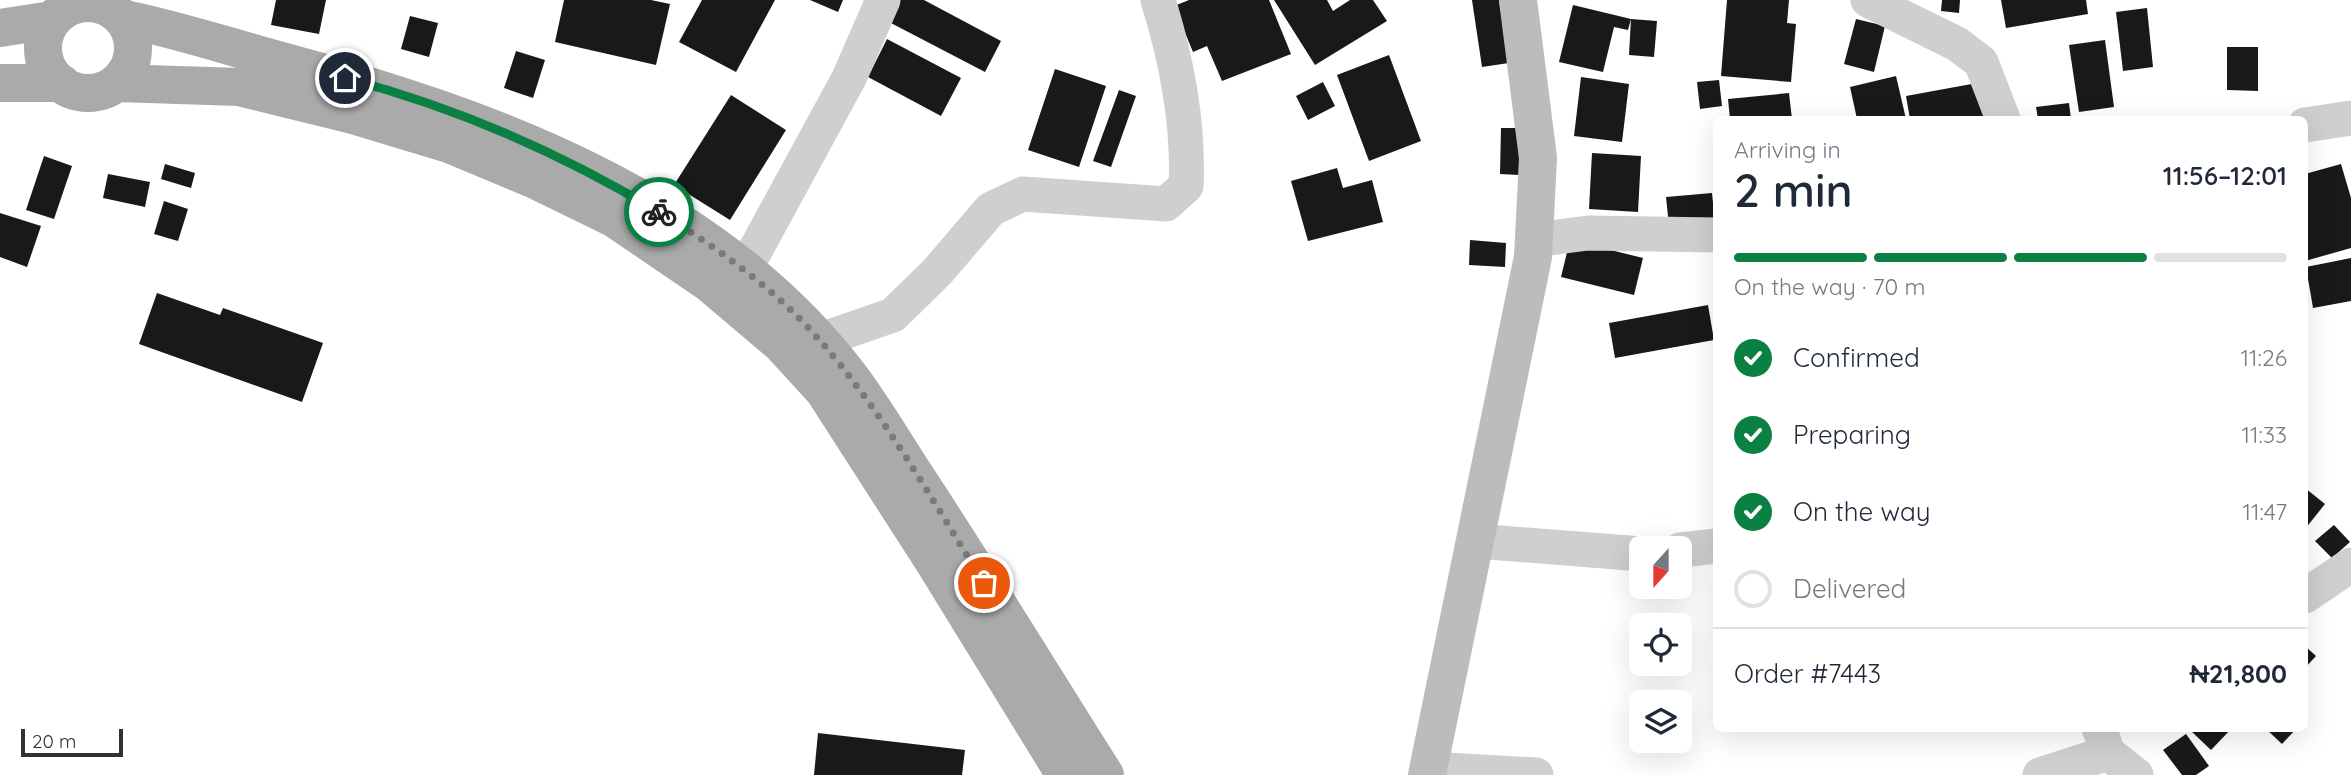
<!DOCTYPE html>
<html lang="en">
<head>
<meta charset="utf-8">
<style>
	body { margin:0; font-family:Quicksand,sans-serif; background:#f6f6f7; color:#1f2937; height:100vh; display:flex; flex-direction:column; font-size:26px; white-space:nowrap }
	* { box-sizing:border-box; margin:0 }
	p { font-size:23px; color:#747a83 }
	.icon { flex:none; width:38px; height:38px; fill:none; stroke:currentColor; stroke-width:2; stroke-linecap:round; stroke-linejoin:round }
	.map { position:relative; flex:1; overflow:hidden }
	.drawer { position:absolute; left:1713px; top:116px; width:595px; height:616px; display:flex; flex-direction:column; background:#fff; border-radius:10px; box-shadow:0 7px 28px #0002 }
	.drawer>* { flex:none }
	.needle { width:46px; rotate:201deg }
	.tools { position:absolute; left:1629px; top:536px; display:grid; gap:14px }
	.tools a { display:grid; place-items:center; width:63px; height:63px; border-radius:10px; background:#fff; box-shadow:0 7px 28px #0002; font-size:35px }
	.scale { position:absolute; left:21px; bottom:18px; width:102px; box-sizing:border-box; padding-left:7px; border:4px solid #323232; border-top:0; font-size:19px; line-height:24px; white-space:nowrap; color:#323232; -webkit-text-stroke:5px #fff; paint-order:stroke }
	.pin { position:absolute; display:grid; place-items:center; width:60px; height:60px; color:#fff; margin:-30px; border:4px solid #fff; border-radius:50%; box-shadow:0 2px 7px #0007 }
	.courier { position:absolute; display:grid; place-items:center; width:70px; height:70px; margin:-35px; border:5px solid #0b8043; border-radius:50%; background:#fff; color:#222; box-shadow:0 2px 9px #0007 }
	.head em { font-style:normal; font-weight:600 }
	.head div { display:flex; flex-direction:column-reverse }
	.head { display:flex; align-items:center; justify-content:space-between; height:119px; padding:0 21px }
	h1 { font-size:46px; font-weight:600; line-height:52px }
	.bar { display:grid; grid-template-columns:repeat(4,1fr); gap:10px 7px; align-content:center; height:84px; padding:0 21px }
	.bar i { height:9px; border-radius:5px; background:#e0e1e3 }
	.bar .selected { background:#0b8043 }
	.bar p { grid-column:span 4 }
	.line { display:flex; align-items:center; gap:18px; padding:0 21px; border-top:2px solid #e0e1e3 }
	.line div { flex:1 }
	ol { padding:0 21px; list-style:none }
	li { display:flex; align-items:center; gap:21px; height:77px }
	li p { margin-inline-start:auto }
	li .icon { padding:7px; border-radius:50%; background:#0b8043; color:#fff; stroke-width:4 }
	li:last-child { color:#747a83 }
	li i { width:38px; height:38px; border:4px solid #e0e1e3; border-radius:50% }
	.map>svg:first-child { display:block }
	.building { fill:#191919 }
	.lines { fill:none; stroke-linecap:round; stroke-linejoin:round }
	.street { stroke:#cfcfcf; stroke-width:35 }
	.secondary { stroke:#bcbcbc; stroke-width:38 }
	.primary { stroke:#aaa; stroke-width:38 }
	.done { stroke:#7a7a7a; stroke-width:7; stroke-dasharray:0 12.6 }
	.route { stroke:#0b8043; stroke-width:9 }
</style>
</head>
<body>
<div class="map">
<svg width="2351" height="775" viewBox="0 0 2351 775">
	<rect width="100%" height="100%" fill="#fff"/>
	<!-- building -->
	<g class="building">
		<polygon points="276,0 326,0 319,34 271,25"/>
		<polygon points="564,0 651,0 670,4 656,65 555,42"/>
		<polygon points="702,0 775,0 736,72 679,42"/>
		<polygon points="810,0 843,0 838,12"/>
		<polygon points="900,0 924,0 1001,41 985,72 889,22"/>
		<polygon points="1189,0 1269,0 1291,54 1222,81 1207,46 1193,52 1174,6"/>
		<polygon points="1274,0 1327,0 1333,11 1350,0 1373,0 1387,21 1315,65"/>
		<polygon points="1472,0 1499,0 1509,63 1482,67"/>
		<polygon points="1727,0 1789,0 1787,23 1796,24 1791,82 1721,76"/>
		<polygon points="1942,0 1960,0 1959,13 1941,11"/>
		<polygon points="2001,0 2086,0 2088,14 2006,28"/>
		<polygon points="1573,5 1631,19 1628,30 1614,27 1603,72 1559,62"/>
		<polygon points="2147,8 2153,67 2123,71 2116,12"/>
		<polygon points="410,16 438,23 429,57 401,49"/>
		<polygon points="1631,19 1657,21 1654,57 1629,55"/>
		<polygon points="1856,19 1885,26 1874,72 1844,64"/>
		<polygon points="887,39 961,78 941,116 868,77"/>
		<polygon points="2105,40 2114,107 2079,112 2069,45"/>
		<polygon points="2227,47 2258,47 2258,91 2227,90"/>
		<polygon points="516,51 545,60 533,98 504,88"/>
		<polygon points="1389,55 1421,141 1369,161 1337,75"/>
		<polygon points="1055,69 1106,86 1079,167 1028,150"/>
		<polygon points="1896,76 1906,119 1857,119 1850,87"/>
		<polygon points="1581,77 1629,84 1622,142 1574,136"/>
		<polygon points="1719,80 1722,106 1700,109 1697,82"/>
		<polygon points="1323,82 1335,106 1308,120 1296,96"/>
		<polygon points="1977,83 1984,119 1910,119 1906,96"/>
		<polygon points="1119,90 1136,96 1111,167 1093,161"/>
		<polygon points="1789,93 1792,119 1730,119 1728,99"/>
		<polygon points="731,95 786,130 730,220 674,185"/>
		<polygon points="2069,103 2071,119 2038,119 2036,107"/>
		<polygon points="1501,128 1519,128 1519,175 1500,174"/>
		<polygon points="1592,153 1641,156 1638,212 1589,209"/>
		<polygon points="44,156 72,166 54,219 26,210"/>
		<polygon points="165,164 195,173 191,188 161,179"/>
		<polygon points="2341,164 2351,198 2351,248 2305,261 2305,174"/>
		<polygon points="1337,168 1343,188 1372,180 1383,222 1308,241 1291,181"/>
		<polygon points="108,174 150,182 145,207 103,198"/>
		<polygon points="1712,193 1715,223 1669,226 1666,197"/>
		<polygon points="164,201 188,209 178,241 154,234"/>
		<polygon points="0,213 41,226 27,267 0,257"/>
		<polygon points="1470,240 1506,243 1505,267 1469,265"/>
		<polygon points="1570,240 1643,258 1634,295 1561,277"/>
		<polygon points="2351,258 2351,301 2313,308 2306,267"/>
		<polygon points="157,293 220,315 223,308 323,343 302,402 139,344"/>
		<polygon points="1708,305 1714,340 1615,358 1609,323"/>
		<polygon points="2305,488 2325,504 2305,529"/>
		<polygon points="2334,525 2350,542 2332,558 2315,541"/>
		<polygon points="2305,646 2316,656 2305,668"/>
		<polygon points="2195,728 2232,728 2211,750 2191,731"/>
		<polygon points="2265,728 2297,728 2282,744"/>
		<polygon points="818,733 965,750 962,775 814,775"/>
		<polygon points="2186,734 2209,766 2196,775 2182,775 2163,750"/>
	</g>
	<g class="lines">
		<!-- street -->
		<g class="street">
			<polyline points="1868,0 1957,44 1981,62 2003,119"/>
			<polyline points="2305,125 2351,118"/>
			<polyline points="1534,240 1588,233 1717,235"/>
			<polyline points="744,271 849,78 883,0"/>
			<path d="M 818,341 L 893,315 L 937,272 L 991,209 L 1023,194 L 1166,204 L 1186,186 C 1189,125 1176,58 1158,0"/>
			<polyline points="1475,541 1642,554"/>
			<polyline points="1680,550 1717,546"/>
			<polyline points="2305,596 2351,565"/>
			<polyline points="2099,728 2108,753 2136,775"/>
			<polyline points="1428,769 1536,775"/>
			<polyline points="2040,775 2108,753"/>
		</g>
		<!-- secondary -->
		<polyline class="secondary" points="1427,775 1533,257 1538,158 1518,0"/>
		<!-- primary -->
		<g class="primary">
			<circle cx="88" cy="48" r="45"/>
			<path d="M 125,19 C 179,30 230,47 282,61 C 489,117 713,198 848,374 C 872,405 892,440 913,472 C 979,572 1041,674 1105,775"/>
			<polyline points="0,28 52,20"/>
			<polyline points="0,83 61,83"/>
			<polyline points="117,83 239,87 353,115 449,144 533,179 615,219 709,283 781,344 824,391 934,562 1065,775"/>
		</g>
	</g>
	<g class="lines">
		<!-- done -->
		<path class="done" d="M 659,212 C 705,240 752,273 791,310 C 867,384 928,493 984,583"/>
		<!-- route -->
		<path class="route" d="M 345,78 C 455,107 561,153 659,212"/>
	</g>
</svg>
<div class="tools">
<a><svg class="needle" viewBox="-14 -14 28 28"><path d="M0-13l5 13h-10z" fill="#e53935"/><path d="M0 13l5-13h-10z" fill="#747a83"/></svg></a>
<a><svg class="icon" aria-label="locate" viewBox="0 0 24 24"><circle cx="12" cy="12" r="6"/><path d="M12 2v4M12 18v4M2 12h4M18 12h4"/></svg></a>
<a><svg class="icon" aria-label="layers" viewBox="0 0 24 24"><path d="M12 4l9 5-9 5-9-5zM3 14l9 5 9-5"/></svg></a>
</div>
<div class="scale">20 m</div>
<div class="pin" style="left:984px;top:583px;background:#ea580c"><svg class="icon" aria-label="bag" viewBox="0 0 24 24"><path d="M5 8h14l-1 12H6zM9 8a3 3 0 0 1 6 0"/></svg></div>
<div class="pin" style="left:345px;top:78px;background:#1f2937"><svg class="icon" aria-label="home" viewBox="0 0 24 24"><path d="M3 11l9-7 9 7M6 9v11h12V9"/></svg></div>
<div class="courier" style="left:659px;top:212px"><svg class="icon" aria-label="bike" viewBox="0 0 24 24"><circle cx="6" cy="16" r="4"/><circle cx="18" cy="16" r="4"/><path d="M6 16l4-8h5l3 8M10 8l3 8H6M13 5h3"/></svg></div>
<section class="drawer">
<div class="head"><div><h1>2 min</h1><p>Arriving in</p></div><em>11:56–12:01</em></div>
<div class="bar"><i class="selected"></i><i class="selected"></i><i class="selected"></i><i></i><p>On the way · 70 m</p></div>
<ol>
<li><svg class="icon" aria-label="check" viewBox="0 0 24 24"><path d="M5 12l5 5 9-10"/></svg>Confirmed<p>11:26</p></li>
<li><svg class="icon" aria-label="check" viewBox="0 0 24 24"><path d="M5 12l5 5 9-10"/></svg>Preparing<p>11:33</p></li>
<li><svg class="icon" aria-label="check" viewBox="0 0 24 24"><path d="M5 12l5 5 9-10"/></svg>On the way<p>11:47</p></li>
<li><i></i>Delivered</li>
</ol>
<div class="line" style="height:91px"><div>Order #7443</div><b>₦21,800</b></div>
</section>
</div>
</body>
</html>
